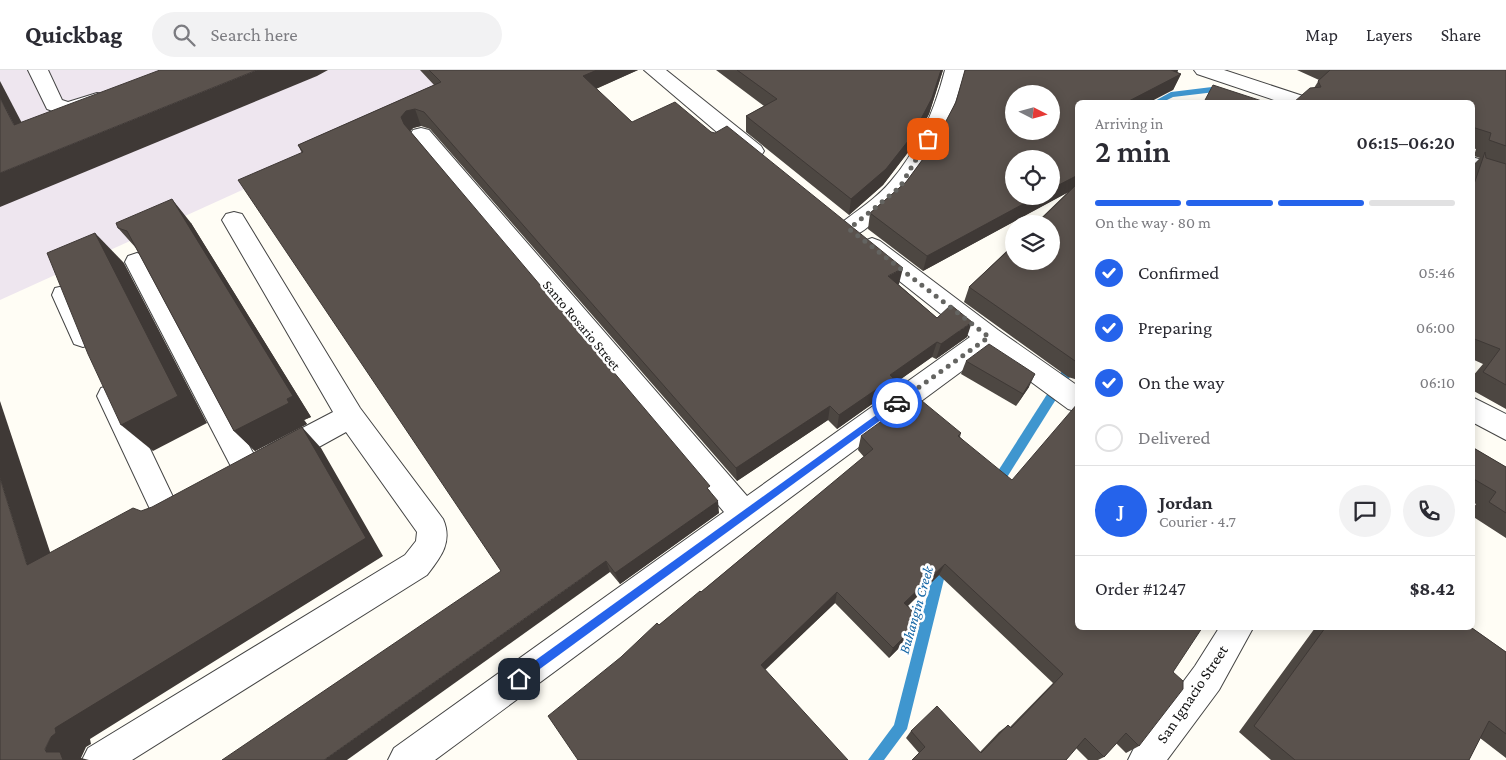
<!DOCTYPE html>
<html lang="en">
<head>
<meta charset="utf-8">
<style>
	body { margin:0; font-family:"Crimson Pro",serif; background:#f2f2f3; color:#2b2b33; height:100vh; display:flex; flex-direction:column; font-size:19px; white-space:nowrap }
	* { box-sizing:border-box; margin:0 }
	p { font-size:16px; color:#7c7c81 }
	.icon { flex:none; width:28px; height:28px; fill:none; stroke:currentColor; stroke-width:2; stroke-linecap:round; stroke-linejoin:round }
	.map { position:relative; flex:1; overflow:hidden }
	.drawer { position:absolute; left:1075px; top:30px; width:400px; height:530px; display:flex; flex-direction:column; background:#fff; border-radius:8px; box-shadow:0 2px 12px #0003 }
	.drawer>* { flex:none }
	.needle { width:32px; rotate:96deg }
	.buttons { position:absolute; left:1005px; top:15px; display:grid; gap:10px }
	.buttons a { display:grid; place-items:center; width:55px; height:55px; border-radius:50%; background:#fff; box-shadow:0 2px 12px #0003; font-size:25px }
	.pin { position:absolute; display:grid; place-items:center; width:42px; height:42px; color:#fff; margin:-21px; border-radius:10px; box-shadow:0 2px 8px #0006 }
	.courier { position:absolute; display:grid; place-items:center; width:50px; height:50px; margin:-25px; border:4px solid #2563eb; border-radius:50%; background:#fff; color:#222; box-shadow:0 1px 6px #0007 }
	.head em { font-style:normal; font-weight:600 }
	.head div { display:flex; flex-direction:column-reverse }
	.head { display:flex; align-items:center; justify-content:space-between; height:85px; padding:0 20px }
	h1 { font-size:32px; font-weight:600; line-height:38px }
	.bar { display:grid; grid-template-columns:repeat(4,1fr); gap:8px 5px; align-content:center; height:60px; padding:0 20px }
	.bar i { height:6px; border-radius:4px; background:#e1e1e2 }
	.bar .on { background:#2563eb }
	.bar p { grid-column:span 4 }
	.line { display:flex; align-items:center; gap:12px; padding:0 20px; border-top:1px solid #e1e1e2 }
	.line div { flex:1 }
	.round { display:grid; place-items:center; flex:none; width:52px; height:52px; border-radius:26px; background:#f2f2f3 }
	ol { padding:0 20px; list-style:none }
	li { display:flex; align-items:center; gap:15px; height:55px }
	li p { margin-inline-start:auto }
	li .icon { padding:5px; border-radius:50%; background:#2563eb; color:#fff; stroke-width:4 }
	li:last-child { color:#7c7c81 }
	li i { width:28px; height:28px; border:2px solid #e1e1e2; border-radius:50% }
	header { display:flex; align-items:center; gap:30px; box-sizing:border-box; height:70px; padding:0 25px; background:#fff; border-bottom:1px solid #e1e1e2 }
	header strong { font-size:24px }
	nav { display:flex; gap:28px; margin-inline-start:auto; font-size:18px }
	.search { width:350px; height:45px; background:#f2f2f3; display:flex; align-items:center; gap:12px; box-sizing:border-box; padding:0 18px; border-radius:28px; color:#7c7c81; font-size:19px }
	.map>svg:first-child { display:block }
	.industrial { fill:#eee6ef }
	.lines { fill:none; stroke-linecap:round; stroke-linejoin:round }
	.stream { fill:#3f96cf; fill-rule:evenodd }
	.minor-casing { stroke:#444; stroke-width:2 }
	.minor { fill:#fff; fill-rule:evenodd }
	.wall { fill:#4d4742 }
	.shaded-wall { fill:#3f3936 }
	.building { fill:#5a524d; stroke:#3f3936; fill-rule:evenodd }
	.route { fill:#2563eb }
	.done { stroke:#646461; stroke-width:5; stroke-dasharray:0 9 }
	.labels { text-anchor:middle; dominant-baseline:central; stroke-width:5; stroke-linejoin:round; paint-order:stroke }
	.street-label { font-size:14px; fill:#111; stroke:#fff }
	.water-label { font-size:15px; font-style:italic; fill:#1768a6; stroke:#fff }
	.near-street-label { font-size:16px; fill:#111; stroke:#fff }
</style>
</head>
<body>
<header>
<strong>Quickbag</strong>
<div class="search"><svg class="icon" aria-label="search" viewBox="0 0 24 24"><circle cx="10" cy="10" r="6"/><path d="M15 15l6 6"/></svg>Search here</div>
<nav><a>Map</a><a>Layers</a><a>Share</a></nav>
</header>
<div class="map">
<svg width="1506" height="690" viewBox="0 0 1506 690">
	<rect width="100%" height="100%" fill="#fffdf5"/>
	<!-- industrial -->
	<polygon class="industrial" points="0,0 471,0 302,93 0,230"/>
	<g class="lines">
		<!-- stream -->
		<g class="stream">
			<polygon points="1212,17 1216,20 1215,22 1173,27 1163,32 1153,32 1171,22"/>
			<polygon points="1071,292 1075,293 1076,296 1075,299 999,420 995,421 991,420 989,416 991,412 1067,293"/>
			<polygon points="946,486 950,488 952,492 945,505 907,659 884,690 868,690 894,655 933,503 942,488"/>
		</g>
		<defs>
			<g id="minor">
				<path d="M 28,0 L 48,0 L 62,30 L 68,32 L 97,23 L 104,24 L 107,29 C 102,37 76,47 66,46 C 59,45 53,41 47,39 Z"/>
				<polygon points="644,0 666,0 761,76 764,81 761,86 753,88 745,86"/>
				<path d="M 945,0 L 965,0 C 950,58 922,115 874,152 C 863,161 855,169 841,165 L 837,159 L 841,153 C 858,140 877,128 891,111 C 918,80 935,39 945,0 Z"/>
				<polygon points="1194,0 1224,0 1306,27 1309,32 1280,32 1197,4"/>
				<polygon points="421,58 429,60 747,426 970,267 864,183 860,177 864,171 872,168 880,171 998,260 1078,316 1078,342 1068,339 989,281 435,690 388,690 394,678 724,442 413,70 410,65 413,60"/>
				<polygon points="1472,87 1506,97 1506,113 1472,102"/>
				<path d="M 234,142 L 242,144 L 360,338 L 443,449 C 453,472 441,487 427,505 L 132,690 L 82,690 L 88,678 L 405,485 L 416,471 L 417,462 L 346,362 L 288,394 L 278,397 L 268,394 L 264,385 L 268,376 L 333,342 L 222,150 L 226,144 Z"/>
				<polygon points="137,183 146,186 258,392 262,401 258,410 248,414 238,410 125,192 128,186"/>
				<polygon points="64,216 73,218 76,225 96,267 92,274 83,277 74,274 52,225 55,218"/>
				<polygon points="111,315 121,318 173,427 188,421 198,425 203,434 198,443 167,458 157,454 97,326 101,318"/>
				<polygon points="1472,327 1506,344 1506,370 1472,352"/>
				<polygon points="1219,558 1253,558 1219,620 1167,690 1128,690 1134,678 1195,596"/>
			</g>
		</defs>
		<!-- minor casing -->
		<use href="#minor" class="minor-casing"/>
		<!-- minor -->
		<use href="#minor" class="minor"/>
	</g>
	<!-- wall -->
	<g class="wall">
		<polygon points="420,0 638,0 596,19 632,52 711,62 899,214 898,214 937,248 967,267 936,289 932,287 891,316 889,322 837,359 828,350 737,411 430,59 421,56 413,58 410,61 710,421 719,443 620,514 610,502 501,501 298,75 434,15"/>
		<polygon points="716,0 943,0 929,44 909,81 883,115 849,145 746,62 746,46 764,36"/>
		<polygon points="1178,0 1177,3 1181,4 1173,20 1078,32 1078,310 1068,307 964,232 969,217 1068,122 923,201 868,159 870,143 906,112 934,74 956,32"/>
		<polygon points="1297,0 1506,0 1506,339 1472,320 1472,307 1483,294 1472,289 1472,96 1480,88 1474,86 1476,79 1472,78 1472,32 1314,18 1319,10"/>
		<polygon points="191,153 311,347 304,350 307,354 255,381 234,361 136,178 118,158"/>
		<polygon points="966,291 1029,317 1016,336 961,304"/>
		<polygon points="961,363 960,367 1173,602 1139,676 1126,683 1116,673 1104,687 1098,690 1088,690 1076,678 1066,690 919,683 906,668 911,661 980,682 999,662 1008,655 1010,657 1053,613 939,505 908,536 922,549 917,560 889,588 835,533 765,599 621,587 659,555 701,522 864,387 858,380 861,366"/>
		<polygon points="1472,377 1506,397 1506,468 1472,446 1472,440 1476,434 1472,432"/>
		<polygon points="1315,558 1472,558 1506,582 1506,688 1480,668 1469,690 1271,690 1239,662"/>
	</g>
	<!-- shaded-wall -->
	<g class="shaded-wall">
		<polygon points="257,0 328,0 317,6 0,137 0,103"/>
		<polygon points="597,0 638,0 586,23 583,6"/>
		<polygon points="941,0 943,0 929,44 909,81 883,115 849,145 851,129"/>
		<polygon points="1171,0 1178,0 1175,8 1181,4 1173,20 1150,32 1127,32"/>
		<polygon points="0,11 36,80 14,55 0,28"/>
		<polygon points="415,39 421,56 413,58 408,64 401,47 406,41"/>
		<polygon points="1078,105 1078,117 923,201 927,186 1038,126 1051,126 1051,119"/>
		<polygon points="172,129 191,153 311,347 304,350 307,354 255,381 234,361 287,329"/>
		<polygon points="95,163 124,193 207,353 153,381 121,355"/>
		<polygon points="903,198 899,214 885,222 888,206"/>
		<polygon points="972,252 967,267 936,289 941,274"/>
		<polygon points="937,272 932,287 891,316 889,322 837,359 839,345 890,305"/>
		<polygon points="1035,304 1029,317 1016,336 1023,324"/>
		<polygon points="0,331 60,512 27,495 0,408"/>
		<polygon points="830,336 828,350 737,411 736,398"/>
		<polygon points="302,357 321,378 383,486 90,669 91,674 86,677 81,688 89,690 63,690 46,682 45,679 55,658"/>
		<polygon points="718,431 719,443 620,514 615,503"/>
		<polygon points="606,491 610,502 347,690 324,690"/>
		<polygon points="945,494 939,505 900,543 904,533"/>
		<polygon points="837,522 835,533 761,604 761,595"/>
		<polygon points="922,549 917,560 889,588 893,578"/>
	</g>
	<!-- building -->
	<g class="building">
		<polygon points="160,0 257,0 0,103 0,28 14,55"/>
		<polygon points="429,0 597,0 583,6 632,52 675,32 711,62 715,63 727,56 903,198 888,206 937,248 951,235 972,252 941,274 937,272 890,305 893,308 839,345 830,336 736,398 424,42 415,39 406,41 401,47 404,54 710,416 707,418 718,431 615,503 606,491 324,690 222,690 501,501 238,110 303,82 298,75 441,12"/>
		<polygon points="737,0 941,0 932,28 912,66 886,99 851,129 746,46 777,29"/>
		<path d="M 965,0 L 1171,0 L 1181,4 L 1127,32 L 1078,32 L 1078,105 L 1051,119 L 1051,89 L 1014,89 L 1014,126 L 1038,126 L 927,186 L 870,143 L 906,112 L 934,74 L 956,32 ZM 1014,24 L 1051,24 L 1051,61 L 1014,61 Z"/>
		<polygon points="1330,0 1506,0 1506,76 1489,70 1491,63 1472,57 1472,32 1294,32 1310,18 1321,17 1318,11"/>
		<polygon points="1213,15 1265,32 1204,32"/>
		<polygon points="1485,82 1486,88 1506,94 1506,315 1483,302 1500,279 1472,268 1472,120"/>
		<polygon points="1078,113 1078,293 969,217 1014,175 1014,191 1051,191 1051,154 1036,154"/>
		<polygon points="172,129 293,326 287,329 289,333 234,361 127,161 118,158 116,153"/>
		<polygon points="95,163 178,326 121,355 88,284 47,183"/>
		<polygon points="989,274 1035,304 1023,324 966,291"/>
		<polygon points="916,326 961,363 958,366 1012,410 1078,333 1078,558 1202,558 1173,602 1183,611 1183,619 1139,676 1126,663 1104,687 1085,668 1066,690 912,690 925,677 911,661 937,636 981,683 1008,655 1011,658 1063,604 945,494 904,533 922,549 893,578 837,522 761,595 848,690 578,690 548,646 621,587 657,553 659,555 700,521 701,522 873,379 861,366"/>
		<polygon points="302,357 366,468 55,658 56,663 51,667 45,679 46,682 60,682 63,690 0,690 0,408 27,495 133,438 141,441 152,437"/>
		<polygon points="1472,377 1506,397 1506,443 1489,432 1496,422 1472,408"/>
		<polygon points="1325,558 1472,558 1506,582 1506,664 1489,651 1469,690 1295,690 1254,656"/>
	</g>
	<!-- route -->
	<polygon class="route" points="897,330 900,331 900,336 522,612 515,612 515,605"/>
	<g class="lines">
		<!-- done -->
		<polyline class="done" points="897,333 989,267 849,159 900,117 928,69"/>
	</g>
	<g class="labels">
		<!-- street labels -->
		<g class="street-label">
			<text transform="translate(582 255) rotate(50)">Santo Rosario Street</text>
		</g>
		<!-- water labels -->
		<g class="water-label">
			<text transform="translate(916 540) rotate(-74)">Buhangin Creek</text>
		</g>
		<!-- near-street labels -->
		<g class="near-street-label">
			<text transform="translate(1192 624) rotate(-56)">San Ignacio Street</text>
		</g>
	</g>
</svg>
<div class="buttons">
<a><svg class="needle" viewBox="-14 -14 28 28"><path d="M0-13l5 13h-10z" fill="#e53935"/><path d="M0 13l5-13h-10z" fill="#7c7c81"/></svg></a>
<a><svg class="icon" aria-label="locate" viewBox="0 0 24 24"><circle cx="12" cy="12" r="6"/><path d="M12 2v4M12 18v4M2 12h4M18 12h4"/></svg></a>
<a><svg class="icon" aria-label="layers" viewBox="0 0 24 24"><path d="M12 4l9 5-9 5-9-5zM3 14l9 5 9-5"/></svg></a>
</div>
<div class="pin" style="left:928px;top:69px;background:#ea580c"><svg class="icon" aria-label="bag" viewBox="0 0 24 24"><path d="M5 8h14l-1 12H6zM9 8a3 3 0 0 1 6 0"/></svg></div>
<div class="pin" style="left:519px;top:609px;background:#1f2937"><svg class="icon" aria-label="home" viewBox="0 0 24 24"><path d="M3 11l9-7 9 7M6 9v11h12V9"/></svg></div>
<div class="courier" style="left:897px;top:333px"><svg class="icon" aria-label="car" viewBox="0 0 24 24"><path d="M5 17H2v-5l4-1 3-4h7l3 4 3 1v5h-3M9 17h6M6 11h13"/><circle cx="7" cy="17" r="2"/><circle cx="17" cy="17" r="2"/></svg></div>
<section class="drawer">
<div class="head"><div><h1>2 min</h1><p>Arriving in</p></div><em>06:15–06:20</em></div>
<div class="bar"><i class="on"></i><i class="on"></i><i class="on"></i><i></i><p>On the way · 80 m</p></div>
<ol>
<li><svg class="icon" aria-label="check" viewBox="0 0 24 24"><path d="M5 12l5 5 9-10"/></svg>Confirmed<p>05:46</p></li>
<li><svg class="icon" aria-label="check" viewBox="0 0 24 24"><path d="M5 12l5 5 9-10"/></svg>Preparing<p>06:00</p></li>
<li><svg class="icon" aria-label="check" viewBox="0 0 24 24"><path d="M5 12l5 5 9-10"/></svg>On the way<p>06:10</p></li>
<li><i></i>Delivered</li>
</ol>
<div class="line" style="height:90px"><b class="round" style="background:#2563eb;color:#fff">J</b><div><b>Jordan</b><p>Courier · 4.7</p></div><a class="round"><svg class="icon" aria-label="chat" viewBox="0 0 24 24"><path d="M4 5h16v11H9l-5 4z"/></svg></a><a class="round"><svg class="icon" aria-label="phone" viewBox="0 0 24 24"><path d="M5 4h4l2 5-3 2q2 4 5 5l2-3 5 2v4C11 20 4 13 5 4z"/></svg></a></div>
<div class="line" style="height:65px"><div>Order #1247</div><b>$8.42</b></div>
</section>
</div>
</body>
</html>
